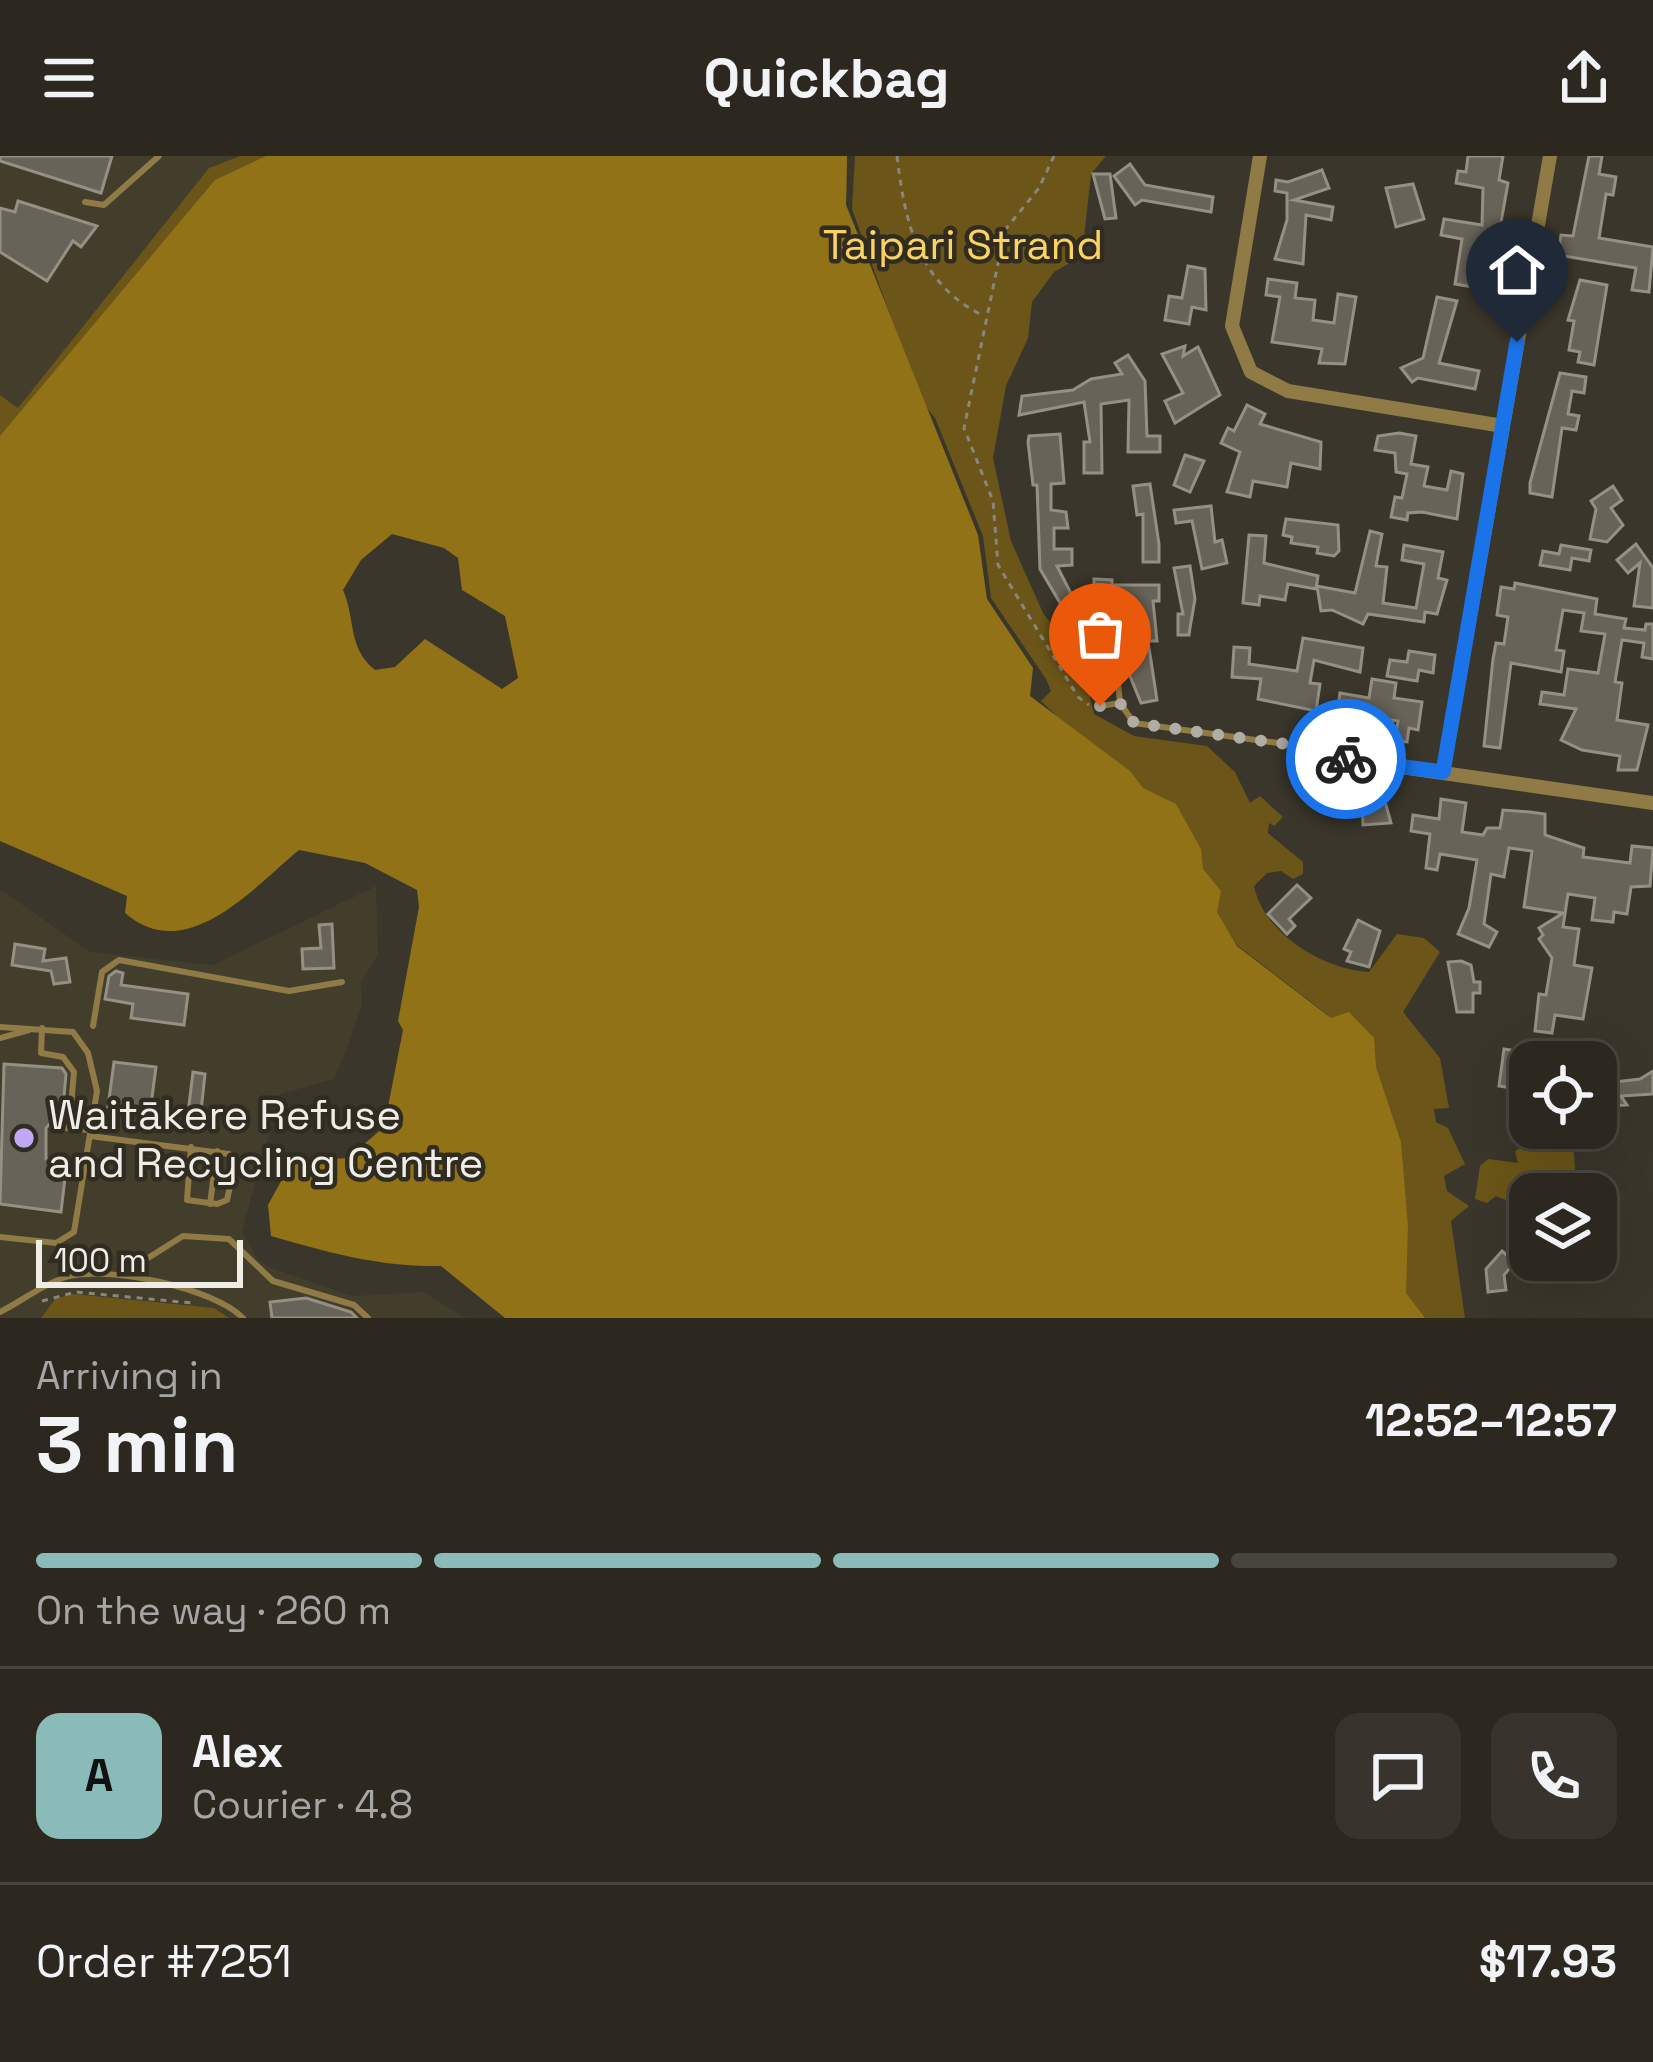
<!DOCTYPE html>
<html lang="en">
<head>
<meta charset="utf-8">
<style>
	body { margin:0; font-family:"Space Grotesk",sans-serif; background:#38342d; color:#f1f3f6; height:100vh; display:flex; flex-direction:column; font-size:45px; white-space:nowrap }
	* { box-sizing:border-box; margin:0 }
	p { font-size:39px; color:#a6a6a5 }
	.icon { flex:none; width:66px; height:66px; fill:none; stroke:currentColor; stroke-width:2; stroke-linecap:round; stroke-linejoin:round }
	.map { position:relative; height:1162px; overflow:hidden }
	.drawer { display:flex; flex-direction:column; background:#2c2820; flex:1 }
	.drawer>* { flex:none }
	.buttons { position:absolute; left:1509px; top:885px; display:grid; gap:24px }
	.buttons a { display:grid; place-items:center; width:108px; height:108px; border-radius:24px; background:#2c2820; box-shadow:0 12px 48px #0002,0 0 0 3px #48443e; font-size:60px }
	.scale { position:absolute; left:36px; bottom:30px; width:207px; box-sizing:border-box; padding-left:12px; border:6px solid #f0ede7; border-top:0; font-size:33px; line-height:42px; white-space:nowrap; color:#f0ede7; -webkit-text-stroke:9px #302c22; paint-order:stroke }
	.pin { position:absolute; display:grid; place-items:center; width:102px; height:102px; color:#fff; margin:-123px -51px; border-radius:50% 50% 50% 0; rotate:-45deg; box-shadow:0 0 12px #0007 }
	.pin .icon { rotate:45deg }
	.courier { position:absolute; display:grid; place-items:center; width:120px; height:120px; margin:-60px; border:9px solid #1a73e8; border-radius:50%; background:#fff; color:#222; box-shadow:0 3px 15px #0007 }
	.headline em { font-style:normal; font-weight:700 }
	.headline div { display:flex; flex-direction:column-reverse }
	.headline { display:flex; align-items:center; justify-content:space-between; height:204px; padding:0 36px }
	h1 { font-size:78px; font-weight:700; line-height:90px }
	.bar { display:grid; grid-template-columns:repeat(4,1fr); gap:18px 12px; align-content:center; height:144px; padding:0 36px }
	.bar i { height:15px; border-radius:9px; background:#48443e }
	.bar .on { background:#8bbbb9 }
	.bar p { grid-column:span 4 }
	.line { display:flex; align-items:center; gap:30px; padding:0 36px; border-top:3px solid #48443e }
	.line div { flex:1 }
	.round { display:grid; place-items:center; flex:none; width:126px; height:126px; border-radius:24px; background:#38342d }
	header { display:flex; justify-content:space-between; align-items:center; height:156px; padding:0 36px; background:#2c2820; font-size:54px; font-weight:700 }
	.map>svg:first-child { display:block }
	.built { fill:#433d2c }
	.green { fill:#6b5518 }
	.water { fill:#917217; fill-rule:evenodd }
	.building { fill:#676358; stroke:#949084; stroke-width:3 }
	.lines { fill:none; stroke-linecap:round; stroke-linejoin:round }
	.path { stroke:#89867d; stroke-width:3; stroke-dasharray:6 6; stroke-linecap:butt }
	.lane { stroke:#907b46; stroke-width:6 }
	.street { stroke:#907b46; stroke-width:14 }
	.done { stroke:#b0ada5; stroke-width:12; stroke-dasharray:0 21.6 }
	.route { stroke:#1a73e8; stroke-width:15 }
	.poi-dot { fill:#c0a8f3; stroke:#302c22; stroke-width:4.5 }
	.labels { text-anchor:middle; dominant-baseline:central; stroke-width:9; stroke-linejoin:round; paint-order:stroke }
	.park-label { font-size:42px; fill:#fcd261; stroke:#302c22 }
	.poi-label { font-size:42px; fill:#f0ede7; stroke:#302c22; text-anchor:start }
</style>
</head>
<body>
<header><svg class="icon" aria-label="menu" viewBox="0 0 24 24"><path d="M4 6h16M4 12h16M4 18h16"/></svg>Quickbag<svg class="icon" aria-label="share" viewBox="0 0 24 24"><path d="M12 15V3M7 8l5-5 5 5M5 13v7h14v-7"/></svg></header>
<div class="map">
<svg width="1653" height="1162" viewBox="0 0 1653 1162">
	<rect width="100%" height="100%" fill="#3a362b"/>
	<!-- built -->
	<g class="built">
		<polygon points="0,0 240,0 209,12 18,252 0,239"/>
		<polygon points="376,730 378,799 361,826 362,848 348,890 334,923 280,938 242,1075 257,1103 269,1111 352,1140 424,1136 465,1162 229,1162 55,1143 41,1162 0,1162 0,733 90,796 213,809"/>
	</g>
	<!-- green -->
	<g class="green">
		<polygon points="240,0 290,0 0,376 0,239 18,252 209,12"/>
		<path d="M 847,0 L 846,49 L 889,156 L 852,53 L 855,0 L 1106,0 L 1091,18 L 1082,100 L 1054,116 L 1032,146 L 1028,182 L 1006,230 L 993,302 L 1011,385 L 1043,457 L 1081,506 L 1094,558 L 1134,580 L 1207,590 L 1235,616 L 1250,647 L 1260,640 L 1283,661 L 1274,670 L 1269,667 L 1268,677 L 1303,706 L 1303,718 L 1293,723 L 1281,715 L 1267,717 L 1254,730 C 1264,779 1325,814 1369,816 L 1397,778 L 1424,782 L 1440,796 L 1403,856 L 1440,902 L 1449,952 L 1434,953 L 1436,966 L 1448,972 L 1465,1008 L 1444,1020 L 1447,1035 L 1469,1050 L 1451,1065 L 1465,1162 L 1394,1162 L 1329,860 L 1237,789 L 1216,756 L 1030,540 L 1068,571 L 1041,545 L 1051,535 L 1046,523 L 991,442 L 983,380 L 935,262 L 778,70 Z"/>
		<polygon points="1544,978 1573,984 1576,1027 1592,1032 1590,1038 1530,1038 1530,1054 1496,1040 1487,1047 1475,1043 1480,1010 1488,1003 1518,1007 1515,995"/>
		<polygon points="73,1138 214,1152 229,1162 41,1162 55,1143"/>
	</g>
	<!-- water -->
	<path class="water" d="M 266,0 L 847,0 L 846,49 L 978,379 L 987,443 L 1033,512 L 1030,540 L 1130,615 L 1143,632 L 1176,648 L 1201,693 L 1203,713 L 1221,735 L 1217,756 L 1237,790 L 1331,862 L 1349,856 L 1374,882 L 1376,911 L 1401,986 L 1408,1070 L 1406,1137 L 1425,1162 L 505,1162 L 441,1110 C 381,1111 329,1097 271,1080 L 268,1049 L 292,1005 L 348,1002 L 384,971 L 403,874 L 398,865 L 419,751 L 417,734 L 365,707 L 299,694 C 252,733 186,810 125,757 L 127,740 L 0,685 L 0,280 L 215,24 ZM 392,378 L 444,392 L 458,402 L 462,434 L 505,460 L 518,522 L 502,533 L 425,483 L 395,511 L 375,514 C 347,491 356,464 343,434 L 361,404 Z"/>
	<!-- building -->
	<g class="building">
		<polygon points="0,0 112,0 101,37 0,5"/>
		<polygon points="1468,0 1503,0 1499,24 1508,27 1497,89 1481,86 1473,131 1455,128 1462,83 1441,79 1444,63 1482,69 1483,32 1456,27 1458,15 1466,16"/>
		<polygon points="1589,0 1602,0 1599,18 1616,21 1613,39 1606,38 1599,82 1653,91 1649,136 1632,134 1636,112 1558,99 1561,79 1573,80"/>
		<polygon points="1130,8 1145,29 1213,41 1211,56 1142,44 1135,49 1114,20"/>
		<polygon points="1322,14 1329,32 1294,44 1333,51 1331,64 1306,59 1303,108 1275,103 1287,64 1287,37 1275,35 1276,24 1288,26"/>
		<polygon points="1093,18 1110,18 1116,62 1105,63"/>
		<polygon points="1413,28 1424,63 1396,71 1386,32"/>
		<polygon points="18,45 97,70 81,91 73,85 47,125 0,96 0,52 15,56"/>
		<polygon points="1188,110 1205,113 1206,154 1192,151 1189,168 1165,164 1169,140 1182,142"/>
		<polygon points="1268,123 1297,127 1295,142 1315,144 1313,164 1334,167 1338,138 1356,141 1345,208 1319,207 1322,193 1272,186 1280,141 1266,139"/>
		<polygon points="1580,124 1607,129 1594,209 1578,206 1580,196 1569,194 1574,165 1568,164"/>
		<polygon points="1437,141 1457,145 1439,207 1479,215 1475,233 1418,222 1412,226 1401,212 1423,202"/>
		<polygon points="1185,190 1183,200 1198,191 1220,239 1175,267 1165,245 1183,237 1162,198"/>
		<polygon points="1128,199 1145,225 1147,280 1160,280 1160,296 1128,296 1129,244 1101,248 1102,317 1084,317 1084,286 1090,286 1084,246 1019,259 1022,240 1073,234 1091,223 1122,218 1115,207"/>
		<polygon points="1560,217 1586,221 1584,237 1572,235 1568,258 1579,260 1576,274 1562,272 1552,341 1530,337 1530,327"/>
		<polygon points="1247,249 1265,258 1260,268 1321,286 1320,313 1291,307 1287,331 1253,325 1250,341 1227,336 1240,296 1221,287 1228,272 1234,275"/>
		<polygon points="1399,277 1416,280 1411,308 1428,311 1424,330 1447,334 1451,315 1463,318 1457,363 1422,356 1408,357 1407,364 1391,361 1395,341 1402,342 1407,318 1396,316 1395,297 1375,294 1378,280"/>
		<polygon points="1060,278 1064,327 1051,328 1051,354 1066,356 1068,372 1054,372 1054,393 1072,393 1072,409 1057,410 1078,451 1066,457 1040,413 1037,329 1033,329 1028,286 1029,280"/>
		<polygon points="1185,299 1204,305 1190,336 1174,329"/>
		<polygon points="1150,328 1159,388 1159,406 1143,406 1143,358 1137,359 1133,330"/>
		<polygon points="1613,330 1622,344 1611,352 1623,369 1607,386 1590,383 1596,353 1591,345"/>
		<polygon points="1211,350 1215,386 1222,384 1227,407 1202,413 1192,365 1176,367 1174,354"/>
		<polygon points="1286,363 1338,369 1339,395 1334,400 1317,397 1318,391 1291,387 1292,381 1283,379"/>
		<polygon points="1370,375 1382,378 1376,410 1387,411 1383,447 1416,452 1424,408 1402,404 1404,389 1443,396 1438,422 1447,424 1437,458 1425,456 1424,466 1368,458 1363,468 1332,454 1321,455 1317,430 1355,437"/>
		<polygon points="1249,379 1266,380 1264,407 1318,420 1316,433 1288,428 1285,444 1260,440 1259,449 1243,447"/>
		<polygon points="1636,388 1653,412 1653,452 1634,450 1640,407 1628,417 1617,404"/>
		<polygon points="1561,389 1591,394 1589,405 1572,402 1570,414 1540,409 1543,395 1559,398"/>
		<polygon points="1190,410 1195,443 1190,472 1189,479 1178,479 1178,458 1183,458 1174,412"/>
		<polygon points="1094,423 1112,424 1112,429 1159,429 1159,445 1153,445 1157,485 1148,485 1157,544 1141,547 1130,520 1127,509 1135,508 1133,447 1109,447 1110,504 1095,504"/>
		<polygon points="1515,427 1597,443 1595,458 1626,463 1624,472 1645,474 1646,468 1653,468 1653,503 1642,501 1644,487 1622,484 1615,526 1622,527 1617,564 1648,569 1637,614 1618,614 1620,600 1582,594 1561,584 1576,553 1540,548 1542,536 1564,539 1568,513 1598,517 1605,478 1581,475 1584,457 1563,454 1556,494 1564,495 1561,516 1511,507 1500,592 1484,590 1493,503 1496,487 1504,488 1508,461 1497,459 1501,431 1514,433"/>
		<polygon points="1303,482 1363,492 1360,516 1314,504 1310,527 1320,528 1316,555 1258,543 1261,523 1232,521 1234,491 1250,492 1249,508 1297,515"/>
		<polygon points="1409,495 1435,499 1433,517 1419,514 1417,525 1387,520 1390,504 1407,506"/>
		<polygon points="1372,523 1396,527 1394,542 1422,546 1418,574 1409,572 1407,586 1395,585 1398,565 1354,559 1353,567 1336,565 1340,537 1369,542"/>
		<polygon points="1384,642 1391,667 1363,669 1362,643"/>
		<polygon points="1441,643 1466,647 1462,676 1483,679 1487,672 1500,672 1503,654 1530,656 1545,658 1545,679 1584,692 1583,701 1630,707 1632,690 1653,692 1650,730 1631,731 1627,758 1614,756 1613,766 1592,764 1595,742 1568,738 1563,771 1579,773 1574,809 1592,812 1583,863 1555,859 1552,877 1535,875 1539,838 1546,839 1552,802 1539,783 1543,779 1539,772 1563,757 1524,751 1532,695 1509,692 1504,721 1491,718 1484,768 1497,776 1489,791 1458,778 1469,752 1477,704 1440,698 1437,714 1426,712 1430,678 1411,675 1413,659 1439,663"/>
		<polygon points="1297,729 1311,742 1289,763 1295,770 1287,778 1268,758"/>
		<polygon points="1358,764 1380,775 1369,811 1347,805 1351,796 1344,793"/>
		<polygon points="332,768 334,812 303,813 302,793 321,792 319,769"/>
		<polygon points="15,788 45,793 43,805 66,802 70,826 54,828 51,815 12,809"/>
		<polygon points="1461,805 1471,809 1474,826 1480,826 1480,837 1473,837 1473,856 1457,856 1448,806"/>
		<polygon points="116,815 123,817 121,829 188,838 184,869 131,862 133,848 105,843 109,820"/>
		<polygon points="1504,893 1523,896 1518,933 1499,930"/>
		<polygon points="114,906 156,911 150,956 108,951"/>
		<polygon points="4,908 62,912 66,918 63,952 46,972 46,1003 67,1005 61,1056 0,1048"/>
		<polygon points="1653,915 1653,938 1621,940 1627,949 1596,951 1597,928 1640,923"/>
		<polygon points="193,916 205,918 199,974 186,973"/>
		<polygon points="1502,1095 1515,1106 1504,1119 1506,1134 1488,1136 1486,1113"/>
		<polygon points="306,1142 351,1156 357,1162 272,1162 270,1146"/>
	</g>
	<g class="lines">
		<!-- path -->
		<g class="path">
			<path d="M 897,0 C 905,67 918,128 984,160"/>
			<polyline points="1054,0 1039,32 1005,74 964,272 993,345 998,409 1078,541 1089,549"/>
			<polyline points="42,1145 76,1136 192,1147"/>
		</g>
		<!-- lane -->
		<g class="lane">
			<polyline points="85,46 104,49 159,0"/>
			<polyline points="1118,527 1120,547 1134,567 1314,592 1328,599"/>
			<polyline points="1100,550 1120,547"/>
			<polyline points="93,870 102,816 119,804 289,835 342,826"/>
			<polyline points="0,871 73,876 88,897 97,935 74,1076 56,1087 0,1081"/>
			<polyline points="42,872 41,897 63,901 74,916 69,972"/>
			<polyline points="0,882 29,874"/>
			<polyline points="53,971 90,974"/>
			<polyline points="90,980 229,998 234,1012 227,1044 217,1048 187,1044 191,991"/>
			<polyline points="210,1048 217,995"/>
			<polyline points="121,1119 183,1080 229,1083 273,1125 354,1149 368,1162"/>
			<path d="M 0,1156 C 22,1145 43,1128 66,1121 C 107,1109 214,1132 243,1162"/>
		</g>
		<!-- street -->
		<g class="street">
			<polyline points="1260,0 1232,170 1251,216 1288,235 1503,270"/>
			<polyline points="1331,601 1653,647"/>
			<polyline points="1443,616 1550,0"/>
		</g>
	</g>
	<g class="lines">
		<!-- done -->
		<polyline class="done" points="1100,550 1120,547 1134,567 1314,592 1346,603"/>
		<!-- route -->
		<polyline class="route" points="1346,603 1443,616 1517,186"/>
	</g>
	<!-- markers -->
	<circle class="poi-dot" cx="24" cy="982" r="12"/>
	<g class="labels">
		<!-- park labels -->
		<g class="park-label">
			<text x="963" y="88">Taipari Strand</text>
		</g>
		<!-- poi labels -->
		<g class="poi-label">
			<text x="48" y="958">Waitākere Refuse<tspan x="48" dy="48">and Recycling Centre</tspan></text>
		</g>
	</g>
</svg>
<div class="buttons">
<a><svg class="icon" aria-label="locate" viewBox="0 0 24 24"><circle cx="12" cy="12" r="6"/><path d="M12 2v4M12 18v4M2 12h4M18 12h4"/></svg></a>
<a><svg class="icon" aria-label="layers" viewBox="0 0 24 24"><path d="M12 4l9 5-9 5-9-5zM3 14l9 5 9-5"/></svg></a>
</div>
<div class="scale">100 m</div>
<div class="pin" style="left:1100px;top:550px;background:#ea580c"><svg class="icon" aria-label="bag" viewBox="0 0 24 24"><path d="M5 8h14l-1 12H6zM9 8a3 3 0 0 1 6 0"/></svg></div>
<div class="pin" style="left:1517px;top:186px;background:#1f2937"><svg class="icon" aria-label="home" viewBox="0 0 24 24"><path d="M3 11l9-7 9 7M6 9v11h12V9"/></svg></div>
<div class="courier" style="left:1346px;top:603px"><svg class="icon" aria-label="bike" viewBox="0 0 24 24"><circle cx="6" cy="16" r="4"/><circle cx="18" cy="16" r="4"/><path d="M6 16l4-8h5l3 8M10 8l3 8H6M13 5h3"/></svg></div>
</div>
<section class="drawer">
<div class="headline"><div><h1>3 min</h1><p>Arriving in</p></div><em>12:52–12:57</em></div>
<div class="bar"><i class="on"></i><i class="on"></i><i class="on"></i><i></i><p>On the way · 260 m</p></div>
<div class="line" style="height:216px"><b class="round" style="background:#8bbbb9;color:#111">A</b><div><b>Alex</b><p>Courier · 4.8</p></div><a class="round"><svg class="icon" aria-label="chat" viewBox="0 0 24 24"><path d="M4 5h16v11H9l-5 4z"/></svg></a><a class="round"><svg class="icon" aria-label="phone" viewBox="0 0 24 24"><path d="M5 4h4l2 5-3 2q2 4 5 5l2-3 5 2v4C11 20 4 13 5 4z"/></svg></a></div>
<div class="line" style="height:156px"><div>Order #7251</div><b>$17.93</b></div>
</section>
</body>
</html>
